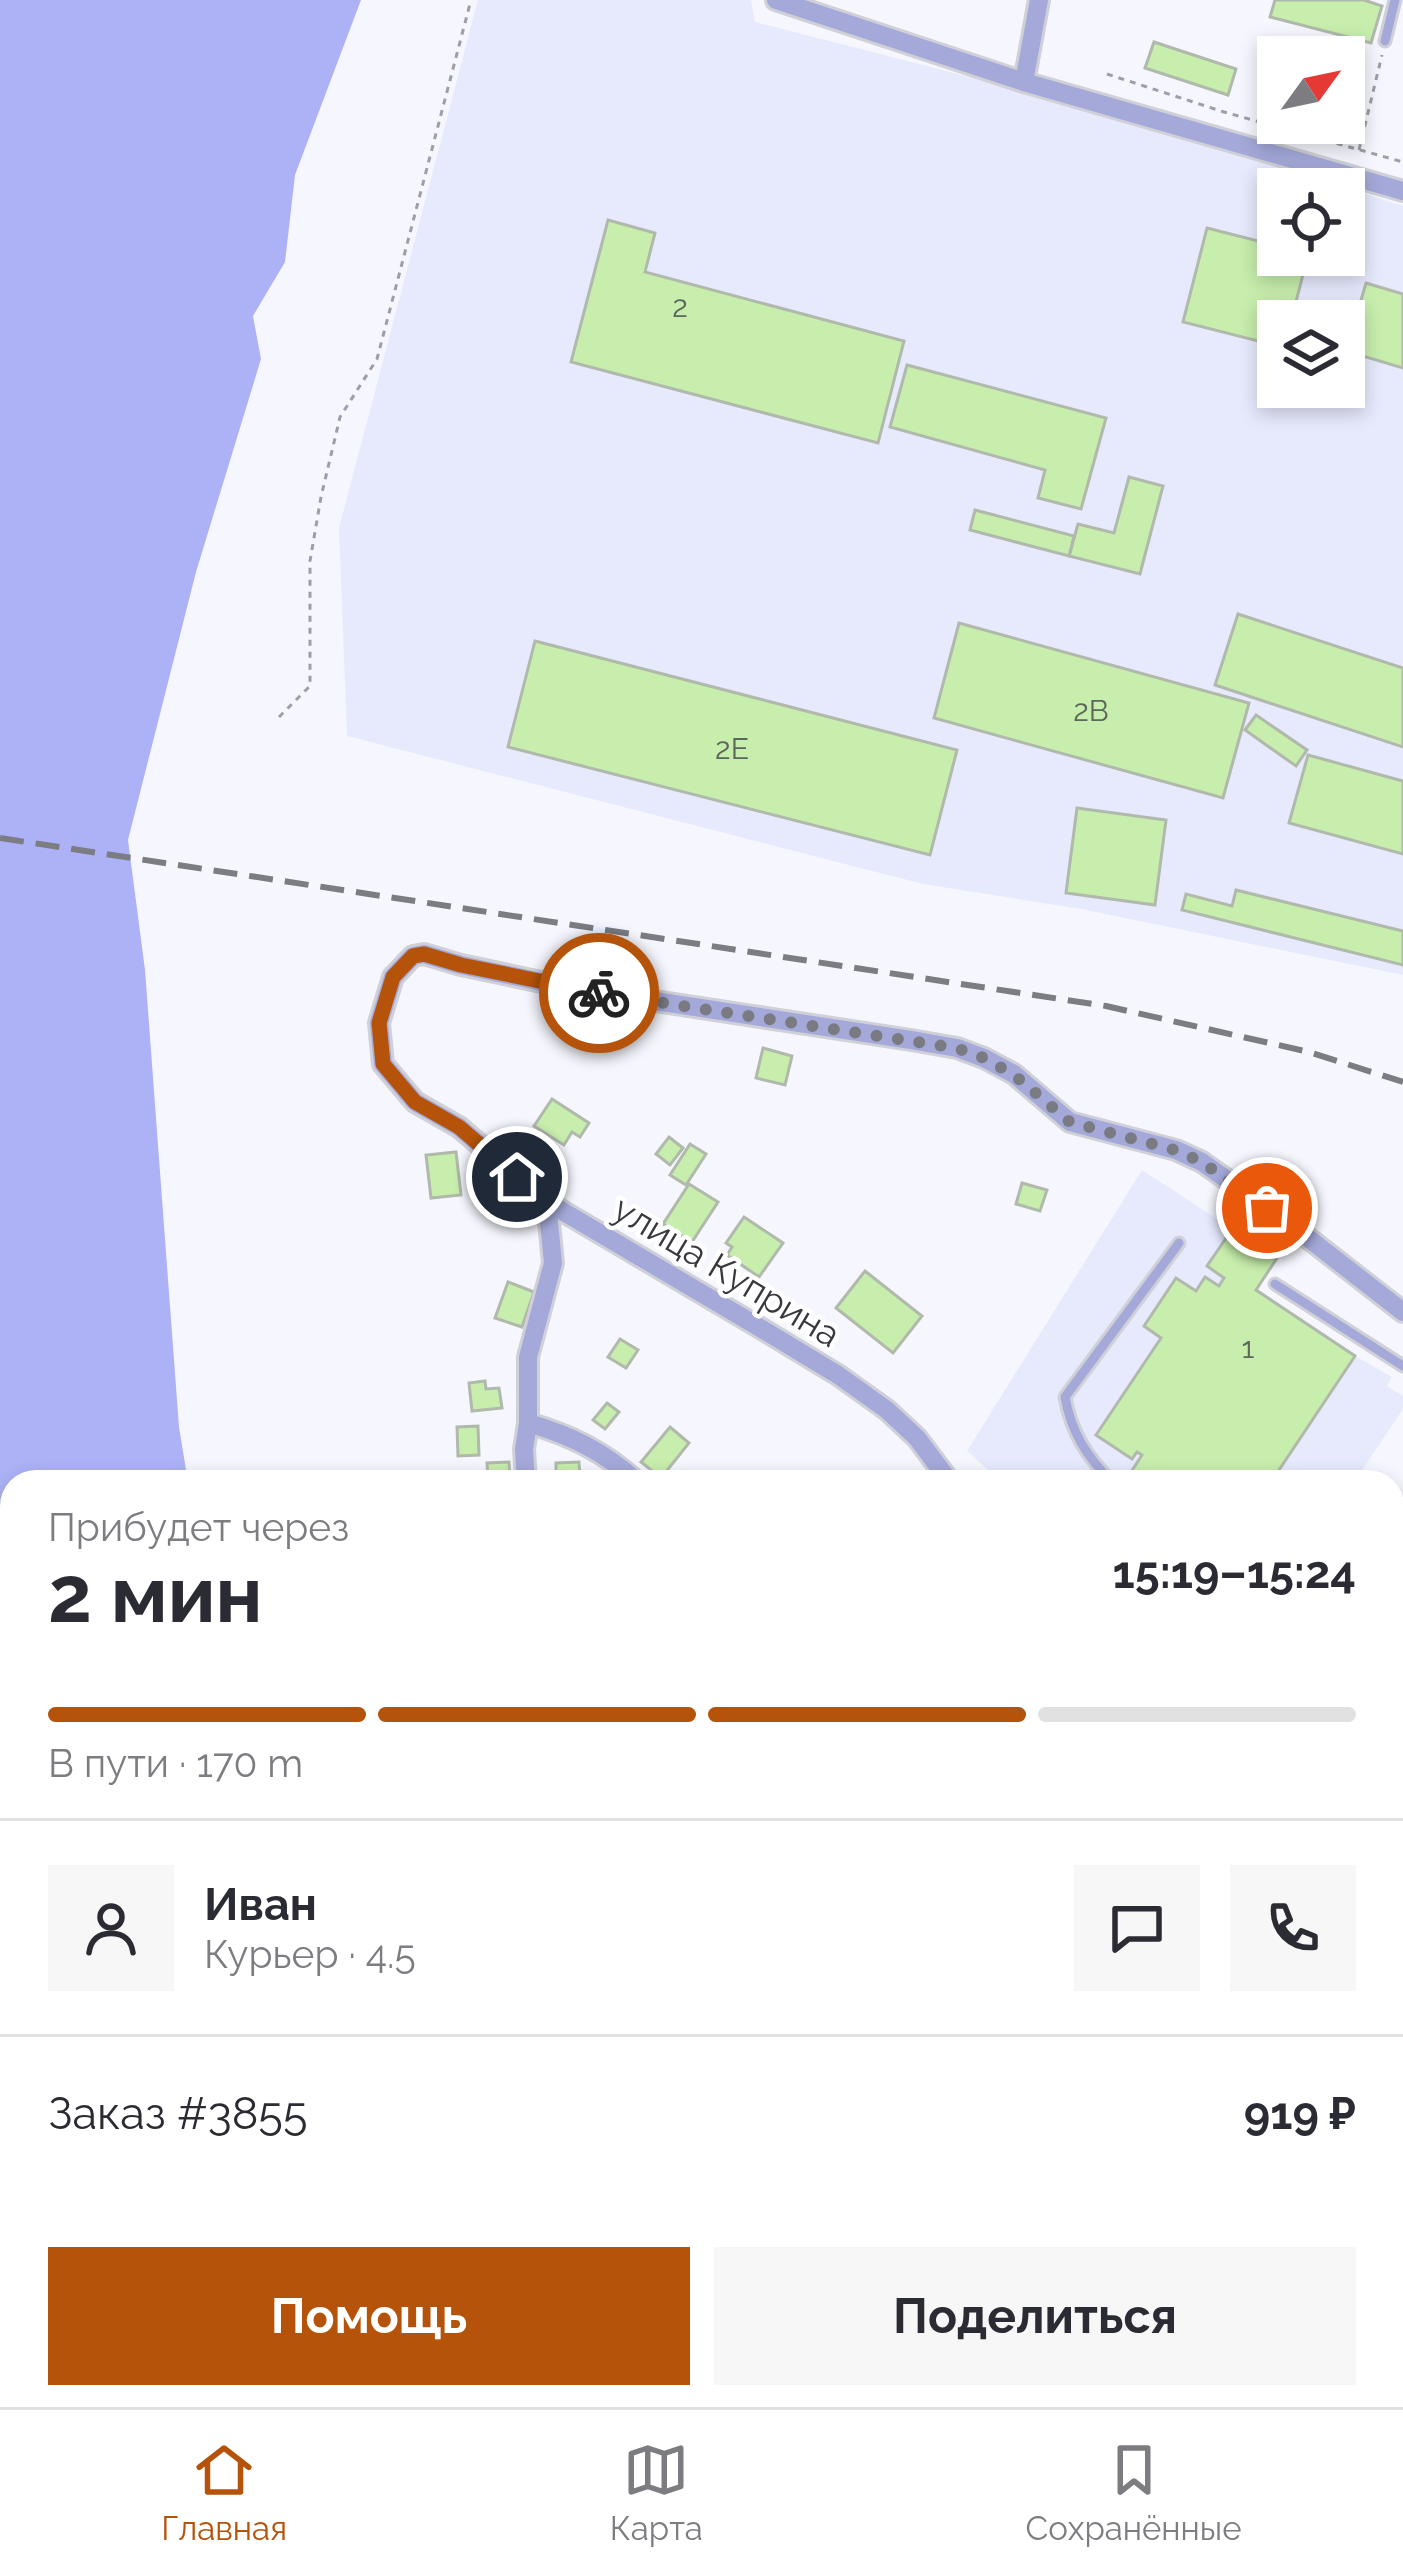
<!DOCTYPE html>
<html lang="ru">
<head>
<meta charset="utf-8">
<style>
	body { margin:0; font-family:Raleway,sans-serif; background:#f7f7f7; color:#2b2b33; height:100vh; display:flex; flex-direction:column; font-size:45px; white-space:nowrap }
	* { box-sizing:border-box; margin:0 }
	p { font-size:39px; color:#7c7c81 }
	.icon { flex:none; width:66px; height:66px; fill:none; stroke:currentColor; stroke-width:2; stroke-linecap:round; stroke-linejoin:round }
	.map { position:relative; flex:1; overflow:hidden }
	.details { position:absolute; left:0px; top:1470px; width:1404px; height:939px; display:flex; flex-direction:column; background:#fff; border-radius:36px 36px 0 0; box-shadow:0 6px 18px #0003 }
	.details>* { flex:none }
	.needle { width:78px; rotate:57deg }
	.tools { position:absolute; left:1257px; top:36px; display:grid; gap:24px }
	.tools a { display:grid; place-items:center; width:108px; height:108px; border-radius:0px; background:#fff; box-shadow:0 6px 18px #0003; font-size:60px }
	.pin { position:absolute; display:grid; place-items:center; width:102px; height:102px; color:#fff; margin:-51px; border:6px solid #fff; border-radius:50%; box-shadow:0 3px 12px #0007 }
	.courier { position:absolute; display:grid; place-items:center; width:120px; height:120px; margin:-60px; border:9px solid #b45309; border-radius:50%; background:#fff; color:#222; box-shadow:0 3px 15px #0007 }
	.overview em { font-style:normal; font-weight:700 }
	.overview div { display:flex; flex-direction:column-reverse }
	.overview { display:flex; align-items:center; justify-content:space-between; height:204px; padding:0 48px }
	h1 { font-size:78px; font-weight:700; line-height:90px }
	.bar { display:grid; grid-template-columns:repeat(4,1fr); gap:18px 12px; align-content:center; height:144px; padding:0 48px }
	.bar i { height:15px; border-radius:9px; background:#e1e1e2 }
	.bar .selected { background:#b45309 }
	.bar p { grid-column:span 4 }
	.line { display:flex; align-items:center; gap:30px; padding:0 48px; border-top:3px solid #e1e1e2 }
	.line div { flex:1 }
	.round { display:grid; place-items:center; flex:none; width:126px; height:126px; border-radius:0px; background:#f7f7f7 }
	.cta { display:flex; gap:24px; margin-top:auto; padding:24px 48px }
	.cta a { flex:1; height:138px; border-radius:0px; background:#b45309; color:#fff; font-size:48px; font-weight:700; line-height:138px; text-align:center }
	.cta a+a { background:#f7f7f7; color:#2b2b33 }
	.tabs { display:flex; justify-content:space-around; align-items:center; height:168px; border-top:3px solid #e1e1e2; background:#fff; font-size:33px; color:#7c7c81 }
	.tabs a { display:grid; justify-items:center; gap:6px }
	.tabs .selected { color:#b45309 }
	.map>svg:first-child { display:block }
	.built { fill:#e7eafd; fill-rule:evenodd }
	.water { fill:#adb2f6 }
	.building { fill:#c7eead; stroke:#b0b9ab; stroke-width:3 }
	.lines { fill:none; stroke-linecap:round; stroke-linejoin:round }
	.service-casing { stroke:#d0d1d8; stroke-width:15 }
	.minor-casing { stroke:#d0d1d8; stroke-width:24 }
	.secondary-casing { stroke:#d0d1d8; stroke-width:30 }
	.path { stroke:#9e9fa6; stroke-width:3; stroke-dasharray:6 6; stroke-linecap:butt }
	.service { stroke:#a4a9d9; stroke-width:9 }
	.minor { stroke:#a4a9d9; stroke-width:18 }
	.secondary { stroke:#7d81c7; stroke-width:24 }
	.rail { stroke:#7c7c83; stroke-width:6; stroke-dasharray:24 12; stroke-linecap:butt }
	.done { stroke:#7a7b82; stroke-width:12; stroke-dasharray:0 21.6 }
	.route { stroke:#b45309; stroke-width:15 }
	.labels { text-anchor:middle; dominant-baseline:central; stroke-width:9; stroke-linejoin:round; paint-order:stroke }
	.number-label { font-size:30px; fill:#5c665a }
	.street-label { font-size:36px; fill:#38383f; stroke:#fff }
</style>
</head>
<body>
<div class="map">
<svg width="1403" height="2407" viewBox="0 0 1403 2407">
	<rect width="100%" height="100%" fill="#f6f7fe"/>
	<!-- built -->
	<g class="built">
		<path d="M 478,0 L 751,0 L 755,22 L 1135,119 L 1403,206 L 1403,975 L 1081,909 L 923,884 L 347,736 L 339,528 ZM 1278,189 L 1344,189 L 1344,255 L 1278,255 ZM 1278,321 L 1344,321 L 1344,387 L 1278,387 Z"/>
		<polygon points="1142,1170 1277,1258 1257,1290 1355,1356 1392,1377 1387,1386 1403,1396 1403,1409 1354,1482 1002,1482 967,1451"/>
	</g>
	<!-- water -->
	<polygon class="water" points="0,0 361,0 295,175 285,262 253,316 261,359 196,572 128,840 145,970 179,1427 188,1482 12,1482 12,2397 139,2397 140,2407 0,2407"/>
	<!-- building -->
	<g class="building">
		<polygon points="1275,0 1364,0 1382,6 1371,43 1270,17"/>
		<polygon points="1154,42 1236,69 1228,95 1145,68"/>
		<polygon points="608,220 655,233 645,272 904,341 878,443 571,362"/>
		<polygon points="1207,228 1278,246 1278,255 1308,255 1291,321 1278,321 1278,346 1183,322"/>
		<polygon points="1366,283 1403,294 1403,368 1346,351"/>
		<polygon points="907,365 1106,418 1081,509 1038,498 1045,470 890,427"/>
		<polygon points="1129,477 1163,486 1140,574 1069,556 1078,524 1114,533"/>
		<polygon points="975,510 1074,536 1069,556 970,530"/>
		<polygon points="1238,614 1403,668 1403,747 1215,685"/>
		<polygon points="959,623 1249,703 1223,798 934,718"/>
		<polygon points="535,641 957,750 930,855 508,747"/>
		<polygon points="1256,715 1307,750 1296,766 1245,730"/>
		<polygon points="1308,755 1403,781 1403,854 1289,823"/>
		<polygon points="1077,808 1166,820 1155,905 1066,893"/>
		<polygon points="1236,890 1403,931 1403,965 1182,910 1186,894 1232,906"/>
		<polygon points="763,1048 792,1056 785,1085 756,1078"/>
		<polygon points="552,1099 589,1123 580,1137 572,1132 564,1145 534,1126"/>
		<polygon points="669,1137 683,1148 670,1165 656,1154"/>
		<polygon points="690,1144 706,1154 686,1185 670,1175"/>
		<polygon points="456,1152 461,1195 431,1198 426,1155"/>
		<polygon points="1022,1183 1047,1190 1040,1211 1016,1204"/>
		<polygon points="689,1184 718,1202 692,1242 663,1224"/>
		<polygon points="744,1217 783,1243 759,1277 727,1255 732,1247 726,1243"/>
		<polygon points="1233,1228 1277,1258 1256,1290 1355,1356 1271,1482 1146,1482 1131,1472 1142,1455 1137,1452 1132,1459 1096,1435 1161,1338 1144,1326 1176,1278 1196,1291 1205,1277 1219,1286 1224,1278 1207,1266"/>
		<polygon points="865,1271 922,1316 893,1353 836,1308"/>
		<polygon points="508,1282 534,1292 522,1327 495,1318"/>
		<polygon points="620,1339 638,1350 626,1368 608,1357"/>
		<polygon points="485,1381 486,1389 499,1388 502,1408 472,1411 469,1383"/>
		<polygon points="607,1403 619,1412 605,1429 593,1420"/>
		<polygon points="478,1426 479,1455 458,1456 457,1427"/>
		<polygon points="670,1427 689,1443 661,1478 641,1462"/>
		<polygon points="509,1462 510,1480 488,1481 487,1463"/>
		<polygon points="579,1462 580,1477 556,1478 556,1463"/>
		<polygon points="1396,1664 1403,1670 1403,1688 1397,1696 1392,1692 1392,1669"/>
		<polygon points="1249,2397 1272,2397 1275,2399 1271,2407 1248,2407 1244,2405"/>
	</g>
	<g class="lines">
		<defs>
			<g id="service">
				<polyline points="1385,41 1395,0"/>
				<polyline points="1275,1284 1403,1366"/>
				<path d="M 1112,1482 C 1087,1457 1071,1432 1065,1397 L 1179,1243"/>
				<polyline points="1392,1583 1403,1585"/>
			</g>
			<g id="minor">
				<polyline points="776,0 1024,82 1403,191"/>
				<polyline points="1024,82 1039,0"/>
				<path d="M 528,1423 C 570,1435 605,1452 637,1482"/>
				<polyline points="526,1482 524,1449 528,1423 528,1357 553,1263 547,1202"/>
				<polyline points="950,1482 917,1438 887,1410 838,1375 757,1326 547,1202 459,1127 415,1102 383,1064 379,1023 393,977 413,956 424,954 461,965 570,988 911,1040 957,1048 984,1058 1014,1074 1070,1122 1176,1150 1202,1162 1299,1231 1403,1312"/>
				<polyline points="1392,1809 1403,1815"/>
				<polyline points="1050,2397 1068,2407"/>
				<polyline points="853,2407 859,2397"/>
			</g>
			<g id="secondary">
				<polyline points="1392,2062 1403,2048"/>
				<polyline points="1206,2397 1207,2407"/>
			</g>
		</defs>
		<!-- service casing -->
		<use href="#service" class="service-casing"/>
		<!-- minor casing -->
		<use href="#minor" class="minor-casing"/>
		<!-- secondary casing -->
		<use href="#secondary" class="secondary-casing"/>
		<!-- path -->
		<g class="path">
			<polyline points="1107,74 1224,112 1403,162"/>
			<polyline points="1359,150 1382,55"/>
			<polyline points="279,717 310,686 310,561 321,497 340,417 377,359 471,0"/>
		</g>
		<!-- service -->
		<use href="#service" class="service"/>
		<!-- minor -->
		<use href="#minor" class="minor"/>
		<!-- secondary -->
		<use href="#secondary" class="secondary"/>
		<!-- rail -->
		<polyline class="rail" points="0,838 1106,1006 1309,1052 1403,1082"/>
	</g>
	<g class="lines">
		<!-- done -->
		<polyline class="done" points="599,993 956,1048 984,1058 1014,1075 1070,1122 1175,1150 1202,1162 1267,1208"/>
		<!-- route -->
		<polyline class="route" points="517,1177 459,1127 415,1102 383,1064 379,1023 393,977 413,956 424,954 461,965 599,993"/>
	</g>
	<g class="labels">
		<!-- number labels -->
		<g class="number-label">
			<text x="680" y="306">2</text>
			<text x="1091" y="710">2В</text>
			<text x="732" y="748">2Е</text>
			<text x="1248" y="1347">1</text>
		</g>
		<!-- street labels -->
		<g class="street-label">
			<text transform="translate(727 1271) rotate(31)">улица Куприна</text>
		</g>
	</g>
</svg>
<div class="tools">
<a><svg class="needle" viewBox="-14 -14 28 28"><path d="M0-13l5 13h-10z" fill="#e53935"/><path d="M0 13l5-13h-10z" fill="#7c7c81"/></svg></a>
<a><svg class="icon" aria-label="locate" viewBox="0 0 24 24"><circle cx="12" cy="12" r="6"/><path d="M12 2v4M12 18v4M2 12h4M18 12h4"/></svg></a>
<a><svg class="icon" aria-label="layers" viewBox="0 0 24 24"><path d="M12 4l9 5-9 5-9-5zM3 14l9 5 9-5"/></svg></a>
</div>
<div class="pin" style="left:1267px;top:1208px;background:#ea580c"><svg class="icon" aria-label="bag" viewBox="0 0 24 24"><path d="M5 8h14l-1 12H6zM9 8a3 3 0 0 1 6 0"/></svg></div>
<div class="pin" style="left:517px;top:1177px;background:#1f2937"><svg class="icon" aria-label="home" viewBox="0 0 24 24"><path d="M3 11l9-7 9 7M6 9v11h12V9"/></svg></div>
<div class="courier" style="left:599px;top:993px"><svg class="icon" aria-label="bike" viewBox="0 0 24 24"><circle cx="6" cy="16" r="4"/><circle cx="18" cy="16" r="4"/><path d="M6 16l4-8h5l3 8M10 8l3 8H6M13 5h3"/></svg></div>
<section class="details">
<div class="overview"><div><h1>2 мин</h1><p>Прибудет через</p></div><em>15:19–15:24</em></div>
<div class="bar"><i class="selected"></i><i class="selected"></i><i class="selected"></i><i></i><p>В пути · 170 m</p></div>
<div class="line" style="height:216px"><a class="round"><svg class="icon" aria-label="person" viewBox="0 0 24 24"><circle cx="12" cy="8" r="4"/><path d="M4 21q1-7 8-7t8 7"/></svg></a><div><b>Иван</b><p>Курьер · 4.5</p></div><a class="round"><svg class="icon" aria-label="chat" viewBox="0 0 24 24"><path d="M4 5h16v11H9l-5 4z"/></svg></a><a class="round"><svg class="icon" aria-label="phone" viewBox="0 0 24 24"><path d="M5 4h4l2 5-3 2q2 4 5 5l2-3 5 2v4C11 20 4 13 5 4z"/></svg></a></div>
<div class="line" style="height:156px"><div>Заказ #3855</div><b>919 ₽</b></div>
<div class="cta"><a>Помощь</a><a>Поделиться</a></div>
</section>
</div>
<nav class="tabs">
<a class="selected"><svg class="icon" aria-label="home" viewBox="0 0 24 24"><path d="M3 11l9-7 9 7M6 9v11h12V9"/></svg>Главная</a>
<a><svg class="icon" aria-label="map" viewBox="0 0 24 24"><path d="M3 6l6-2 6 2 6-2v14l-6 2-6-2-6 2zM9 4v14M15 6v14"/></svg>Карта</a>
<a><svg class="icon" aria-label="saved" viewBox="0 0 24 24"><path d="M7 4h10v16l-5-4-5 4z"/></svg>Сохранённые</a>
</nav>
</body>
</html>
